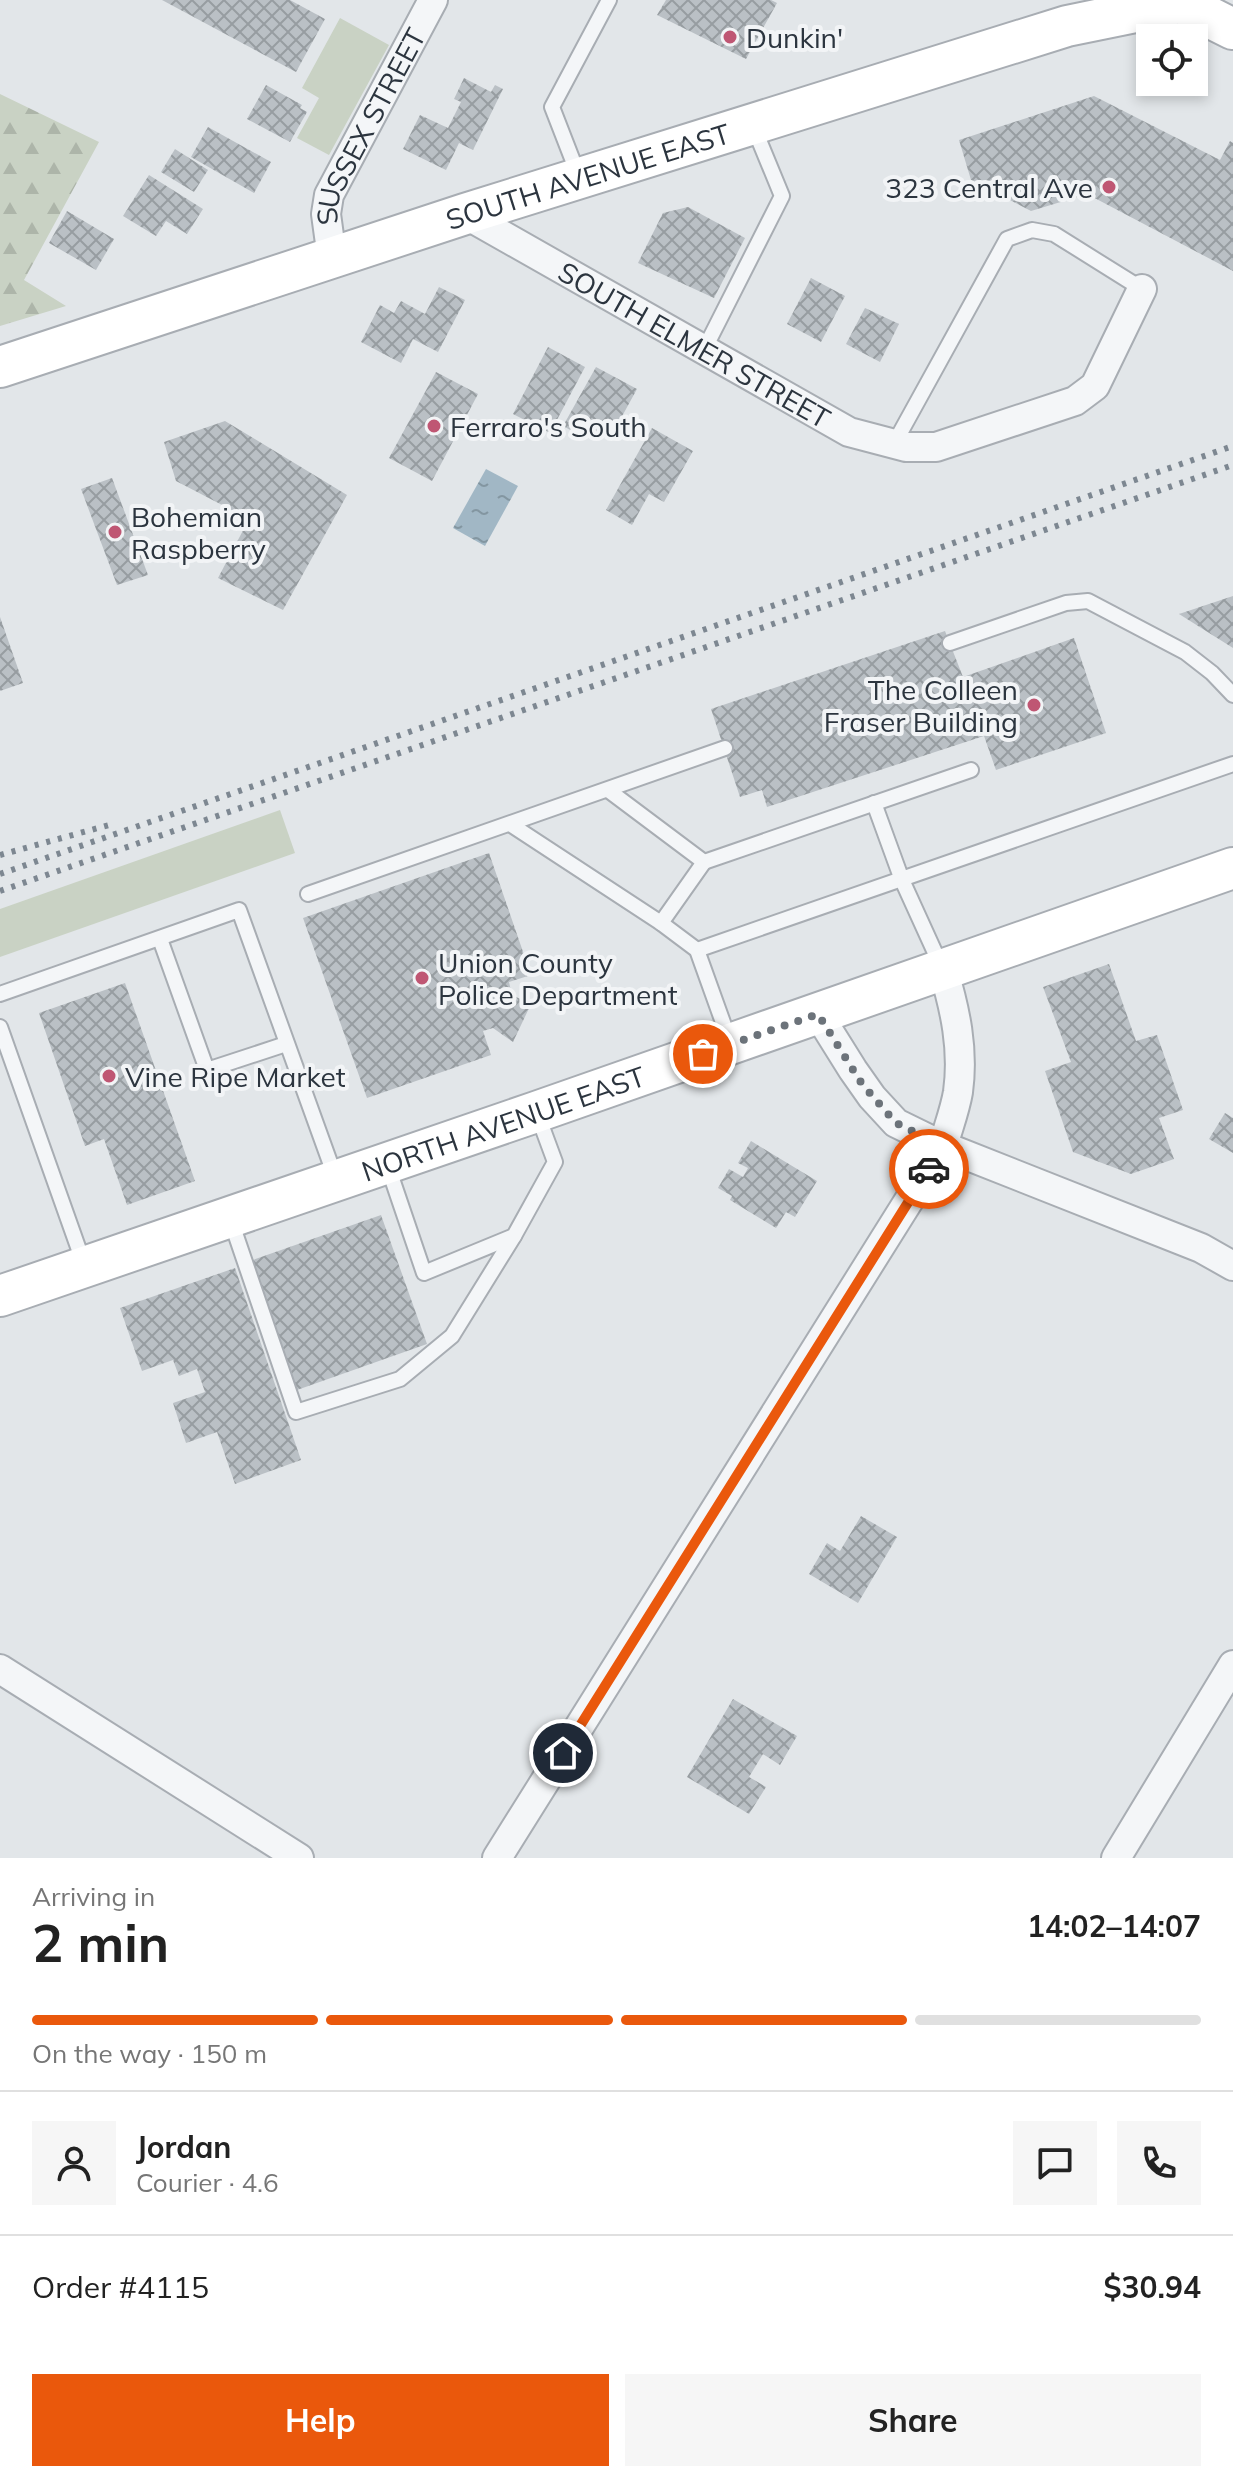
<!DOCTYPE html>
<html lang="en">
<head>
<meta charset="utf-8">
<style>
	body { margin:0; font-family:Mulish,sans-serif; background:#f6f6f6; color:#222; height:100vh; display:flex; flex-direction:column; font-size:30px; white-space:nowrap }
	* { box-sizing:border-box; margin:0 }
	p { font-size:26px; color:#767676 }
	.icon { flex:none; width:44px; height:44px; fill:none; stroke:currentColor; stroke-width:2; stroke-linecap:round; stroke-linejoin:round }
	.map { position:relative; height:1858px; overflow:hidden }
	.details { display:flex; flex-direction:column; background:#fff; flex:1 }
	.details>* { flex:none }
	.tools { position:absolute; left:1136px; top:24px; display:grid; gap:16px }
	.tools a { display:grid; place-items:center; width:72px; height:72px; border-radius:0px; background:#fff; box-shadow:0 4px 12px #0003; font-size:40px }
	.pin { position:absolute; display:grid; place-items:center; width:68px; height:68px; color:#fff; margin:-34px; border:4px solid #fff; border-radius:50%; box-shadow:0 2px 8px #0007 }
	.courier { position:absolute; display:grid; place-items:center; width:80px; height:80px; margin:-40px; border:6px solid #ea580c; border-radius:50%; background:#fff; color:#222; box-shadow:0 2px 10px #0007 }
	.summary em { font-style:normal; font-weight:700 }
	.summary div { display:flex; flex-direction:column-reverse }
	.summary { display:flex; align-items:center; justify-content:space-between; height:136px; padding:0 32px }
	h1 { font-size:52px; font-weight:700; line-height:60px }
	.bar { display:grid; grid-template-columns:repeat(4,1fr); gap:12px 8px; align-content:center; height:96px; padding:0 32px }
	.bar i { height:10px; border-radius:6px; background:#e0e0e0 }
	.bar .active { background:#ea580c }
	.bar p { grid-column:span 4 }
	.line { display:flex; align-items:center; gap:20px; padding:0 32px; border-top:2px solid #e0e0e0 }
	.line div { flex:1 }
	.round { display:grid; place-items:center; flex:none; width:84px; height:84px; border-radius:0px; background:#f6f6f6 }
	.cta { display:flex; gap:16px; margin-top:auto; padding:16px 32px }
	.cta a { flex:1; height:92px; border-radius:0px; background:#ea580c; color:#fff; font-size:32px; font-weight:700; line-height:92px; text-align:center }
	.cta a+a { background:#f6f6f6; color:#222 }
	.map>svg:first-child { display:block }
	.green { fill:#c9d2c4 }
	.forest { fill:url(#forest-firs) }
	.water { fill:url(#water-ripples) }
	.building { fill:url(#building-cross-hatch) }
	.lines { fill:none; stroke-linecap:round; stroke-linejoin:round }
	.service-casing { stroke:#a8adb3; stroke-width:18 }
	.minor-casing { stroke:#a8adb3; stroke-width:32 }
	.secondary-casing { stroke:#a8adb3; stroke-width:44 }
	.service { stroke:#f4f6f8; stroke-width:14 }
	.minor { stroke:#f4f6f8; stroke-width:28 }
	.secondary { stroke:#fff; stroke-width:40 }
	.rail { stroke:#7d8791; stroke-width:6; stroke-dasharray:4 8; stroke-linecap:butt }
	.done { stroke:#6c737a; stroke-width:8; stroke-dasharray:0 14.4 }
	.route { stroke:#ea580c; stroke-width:10 }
	.poi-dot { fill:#bf5673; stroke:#f2f4f6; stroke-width:3 }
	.labels { text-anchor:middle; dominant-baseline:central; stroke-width:8; stroke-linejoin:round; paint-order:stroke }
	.poi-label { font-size:28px; fill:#2c353f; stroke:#f2f4f6; text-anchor:start }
	.street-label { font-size:28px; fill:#2c353f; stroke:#f2f4f6 }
</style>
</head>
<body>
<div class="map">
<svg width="1233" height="1858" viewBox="0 0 1233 1858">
	<defs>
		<pattern id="forest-firs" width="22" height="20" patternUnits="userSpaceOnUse" patternTransform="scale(2)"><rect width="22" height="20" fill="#c9d2c4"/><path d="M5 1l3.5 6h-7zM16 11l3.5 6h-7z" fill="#adb5a9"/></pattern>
		<pattern id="water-ripples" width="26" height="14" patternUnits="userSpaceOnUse" patternTransform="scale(2)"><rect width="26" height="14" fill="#a1b7c5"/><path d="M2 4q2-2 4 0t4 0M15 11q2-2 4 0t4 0" fill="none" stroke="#8396a1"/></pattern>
		<pattern id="building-cross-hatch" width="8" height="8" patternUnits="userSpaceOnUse" patternTransform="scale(2)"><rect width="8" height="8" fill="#bac0c5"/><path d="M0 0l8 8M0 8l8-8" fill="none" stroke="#979da1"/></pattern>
	</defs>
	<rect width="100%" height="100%" fill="#e2e6e9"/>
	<!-- green -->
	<g class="green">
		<polygon points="340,18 389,45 329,155 297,138 319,98 302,88"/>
		<polygon points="280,810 295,853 0,957 0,909"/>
	</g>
	<!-- forest -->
	<polygon class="forest" points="0,94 99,142 24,280 66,306 0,326"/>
	<!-- water -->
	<polygon class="water" points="486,469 518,486 485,546 453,528"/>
	<!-- building -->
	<g class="building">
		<polygon points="162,0 290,0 325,19 296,72"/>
		<polygon points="666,0 771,0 777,3 746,59 657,15"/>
		<polygon points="464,78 491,92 495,85 503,89 473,150 459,143 446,170 403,149 420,115 448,128 461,102 454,99"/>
		<polygon points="266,85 302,105 300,108 307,112 290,142 247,119"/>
		<polygon points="1094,96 1220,160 1230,141 1233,143 1233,271 1087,194 1031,211 971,180 959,140"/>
		<polygon points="208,127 271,162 254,193 191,157"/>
		<polygon points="175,149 208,170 194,192 161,172"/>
		<polygon points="149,175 203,209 187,234 166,221 156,236 123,216"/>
		<polygon points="688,207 745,238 714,298 638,263 663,213"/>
		<polygon points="67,211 114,239 96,270 49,243"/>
		<polygon points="811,278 845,296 821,342 787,324"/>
		<polygon points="439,287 465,300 438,352 413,339 401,363 361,342 380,305 394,313 401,301 425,314"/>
		<polygon points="865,308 899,324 880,362 846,344"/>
		<polygon points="548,347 585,367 550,433 513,414"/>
		<polygon points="596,367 637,389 609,440 590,430 585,438 563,426"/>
		<polygon points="436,372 478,394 432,481 389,458"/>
		<polygon points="225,421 347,495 283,610 218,578 249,519 176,481 164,442"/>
		<polygon points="652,428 693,451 664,502 649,494 632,525 606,510"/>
		<polygon points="112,478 148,575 117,585 81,489"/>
		<polygon points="1233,596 1233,648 1179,614"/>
		<polygon points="0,617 23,683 0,691"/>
		<polygon points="945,631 963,677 1074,638 1106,733 996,770 984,736 767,807 762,790 740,797 711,709"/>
		<polygon points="489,853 531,975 509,982 512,995 531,1004 513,1042 493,1028 483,1031 491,1055 367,1098 303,918"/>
		<polygon points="1109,964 1136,1041 1157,1035 1183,1110 1159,1118 1174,1159 1131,1174 1073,1152 1045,1071 1071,1062 1043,987"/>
		<polygon points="125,983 195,1181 127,1205 104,1139 85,1146 39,1013"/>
		<polygon points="1225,1113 1233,1118 1233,1153 1209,1139"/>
		<polygon points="751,1141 817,1181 795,1217 786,1212 776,1228 730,1200 732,1196 718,1188 729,1169 743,1177 748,1168 738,1163"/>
		<polygon points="381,1215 427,1344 297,1390 250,1261"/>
		<polygon points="235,1268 301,1460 235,1484 217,1432 186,1443 173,1403 205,1392 197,1369 179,1376 173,1360 142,1371 120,1308"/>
		<polygon points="861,1516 897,1537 858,1603 809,1574 827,1543 840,1551"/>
		<polygon points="733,1699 797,1736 780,1765 763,1754 749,1777 766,1787 749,1814 687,1777"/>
	</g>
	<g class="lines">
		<defs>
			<g id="service">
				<polyline points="578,174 552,107 609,0"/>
				<polyline points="704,350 782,196 754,128"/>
				<polyline points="894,444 1007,239 1032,230 1054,234 1142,289"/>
				<polyline points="950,643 1066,603 1088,601 1185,652 1212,673 1233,695"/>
				<polyline points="608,790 704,862 661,923"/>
				<polyline points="874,803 902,880 942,968"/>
				<polyline points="510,824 661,923 697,950 730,1042"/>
				<polyline points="704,862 971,770"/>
				<polyline points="308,894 725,748"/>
				<polyline points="160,939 207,1070 286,1044"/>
				<polyline points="697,950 1233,764"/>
				<polyline points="0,994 239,910 336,1179"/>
				<polyline points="0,1027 84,1264"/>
				<polyline points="387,1164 424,1273 514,1236 555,1162 538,1116"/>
				<polyline points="231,1221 296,1412 400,1379 452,1336 514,1236"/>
			</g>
			<g id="minor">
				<path id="s1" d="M 465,214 L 849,432 L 906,447 L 936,447 L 1075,401 L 1095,386 L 1142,289"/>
				<path id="s2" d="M 332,258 L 326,214 L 329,195 L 433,0"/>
				<polyline points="818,1014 853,1070 872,1097 896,1123 943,1146 1201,1248 1233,1266"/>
				<polyline points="0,1669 299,1858"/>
				<path d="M 497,1858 L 943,1146 C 948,1128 955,1110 958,1092 C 964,1049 955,1009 943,969"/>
				<polyline points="1116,1858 1233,1665"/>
			</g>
			<g id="secondary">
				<polyline points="1175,0 1233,29"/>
				<path id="s3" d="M 0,367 L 465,214 L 1067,26 L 1180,3"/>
				<path id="s4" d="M 0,1296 L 536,1112 L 1233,868"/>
			</g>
		</defs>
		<!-- service casing -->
		<use href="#service" class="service-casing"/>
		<!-- minor casing -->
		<use href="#minor" class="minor-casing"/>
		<!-- secondary casing -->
		<use href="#secondary" class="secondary-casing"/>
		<!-- service -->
		<use href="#service" class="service"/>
		<!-- minor -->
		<use href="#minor" class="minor"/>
		<!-- secondary -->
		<use href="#secondary" class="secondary"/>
		<!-- rail -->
		<g class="rail">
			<polyline points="0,855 109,825"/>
			<polyline points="0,874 1233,446"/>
			<polyline points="0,891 1233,465"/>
		</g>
	</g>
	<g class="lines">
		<!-- done -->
		<polyline class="done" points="703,1054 818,1014 862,1084 896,1123 943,1146 929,1169"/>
		<!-- route -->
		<polyline class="route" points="563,1753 929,1169"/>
	</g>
	<!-- markers -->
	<g class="poi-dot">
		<circle cx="730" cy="37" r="8"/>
		<circle cx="1109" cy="187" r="8"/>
		<circle cx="434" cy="426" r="8"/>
		<circle cx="115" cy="532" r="8"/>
		<circle cx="1034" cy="705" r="8"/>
		<circle cx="422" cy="978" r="8"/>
		<circle cx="109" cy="1076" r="8"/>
	</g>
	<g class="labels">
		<!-- poi labels -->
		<g class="poi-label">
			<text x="746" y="37">Dunkin'</text>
			<text x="1093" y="187" text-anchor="end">323 Central Ave</text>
			<text x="450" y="426">Ferraro's South</text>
			<text x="131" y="516">Bohemian<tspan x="131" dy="32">Raspberry</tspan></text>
			<text x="1018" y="689" text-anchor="end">The Colleen<tspan x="1018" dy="32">Fraser Building</tspan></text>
			<text x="438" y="962">Union County<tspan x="438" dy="32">Police Department</tspan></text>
			<text x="125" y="1076">Vine Ripe Market</text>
		</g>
		<!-- street labels -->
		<g class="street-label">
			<text stroke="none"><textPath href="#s2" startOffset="142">SUSSEX STREET</textPath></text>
			<text stroke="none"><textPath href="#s3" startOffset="618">SOUTH AVENUE EAST</textPath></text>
			<text stroke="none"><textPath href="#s1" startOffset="264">SOUTH ELMER STREET</textPath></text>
			<text stroke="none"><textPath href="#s4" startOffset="532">NORTH AVENUE EAST</textPath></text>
		</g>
	</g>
</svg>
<div class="tools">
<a><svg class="icon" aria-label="locate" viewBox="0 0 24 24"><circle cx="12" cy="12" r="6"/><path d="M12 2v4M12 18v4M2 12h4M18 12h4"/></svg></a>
</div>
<div class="pin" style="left:703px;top:1054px;background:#ea580c"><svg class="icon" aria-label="bag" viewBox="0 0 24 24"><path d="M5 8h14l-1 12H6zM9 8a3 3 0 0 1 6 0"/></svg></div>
<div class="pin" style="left:563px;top:1753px;background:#1f2937"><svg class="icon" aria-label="home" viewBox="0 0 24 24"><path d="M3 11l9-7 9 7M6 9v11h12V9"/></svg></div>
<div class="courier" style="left:929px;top:1169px"><svg class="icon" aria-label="car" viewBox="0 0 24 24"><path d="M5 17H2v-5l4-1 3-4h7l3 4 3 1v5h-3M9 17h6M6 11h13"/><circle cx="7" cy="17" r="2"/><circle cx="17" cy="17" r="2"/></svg></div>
</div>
<section class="details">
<div class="summary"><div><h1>2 min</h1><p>Arriving in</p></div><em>14:02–14:07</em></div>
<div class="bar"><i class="active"></i><i class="active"></i><i class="active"></i><i></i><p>On the way · 150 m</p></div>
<div class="line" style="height:144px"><a class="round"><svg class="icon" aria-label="person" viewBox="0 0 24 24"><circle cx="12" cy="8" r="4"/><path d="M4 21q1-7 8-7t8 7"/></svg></a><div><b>Jordan</b><p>Courier · 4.6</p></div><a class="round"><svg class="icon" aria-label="chat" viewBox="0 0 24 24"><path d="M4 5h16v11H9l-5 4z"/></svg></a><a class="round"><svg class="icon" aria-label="phone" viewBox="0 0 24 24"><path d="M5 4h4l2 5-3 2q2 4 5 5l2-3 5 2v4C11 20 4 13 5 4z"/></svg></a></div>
<div class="line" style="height:104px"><div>Order #4115</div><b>$30.94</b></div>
<div class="cta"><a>Help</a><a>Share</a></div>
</section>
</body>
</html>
